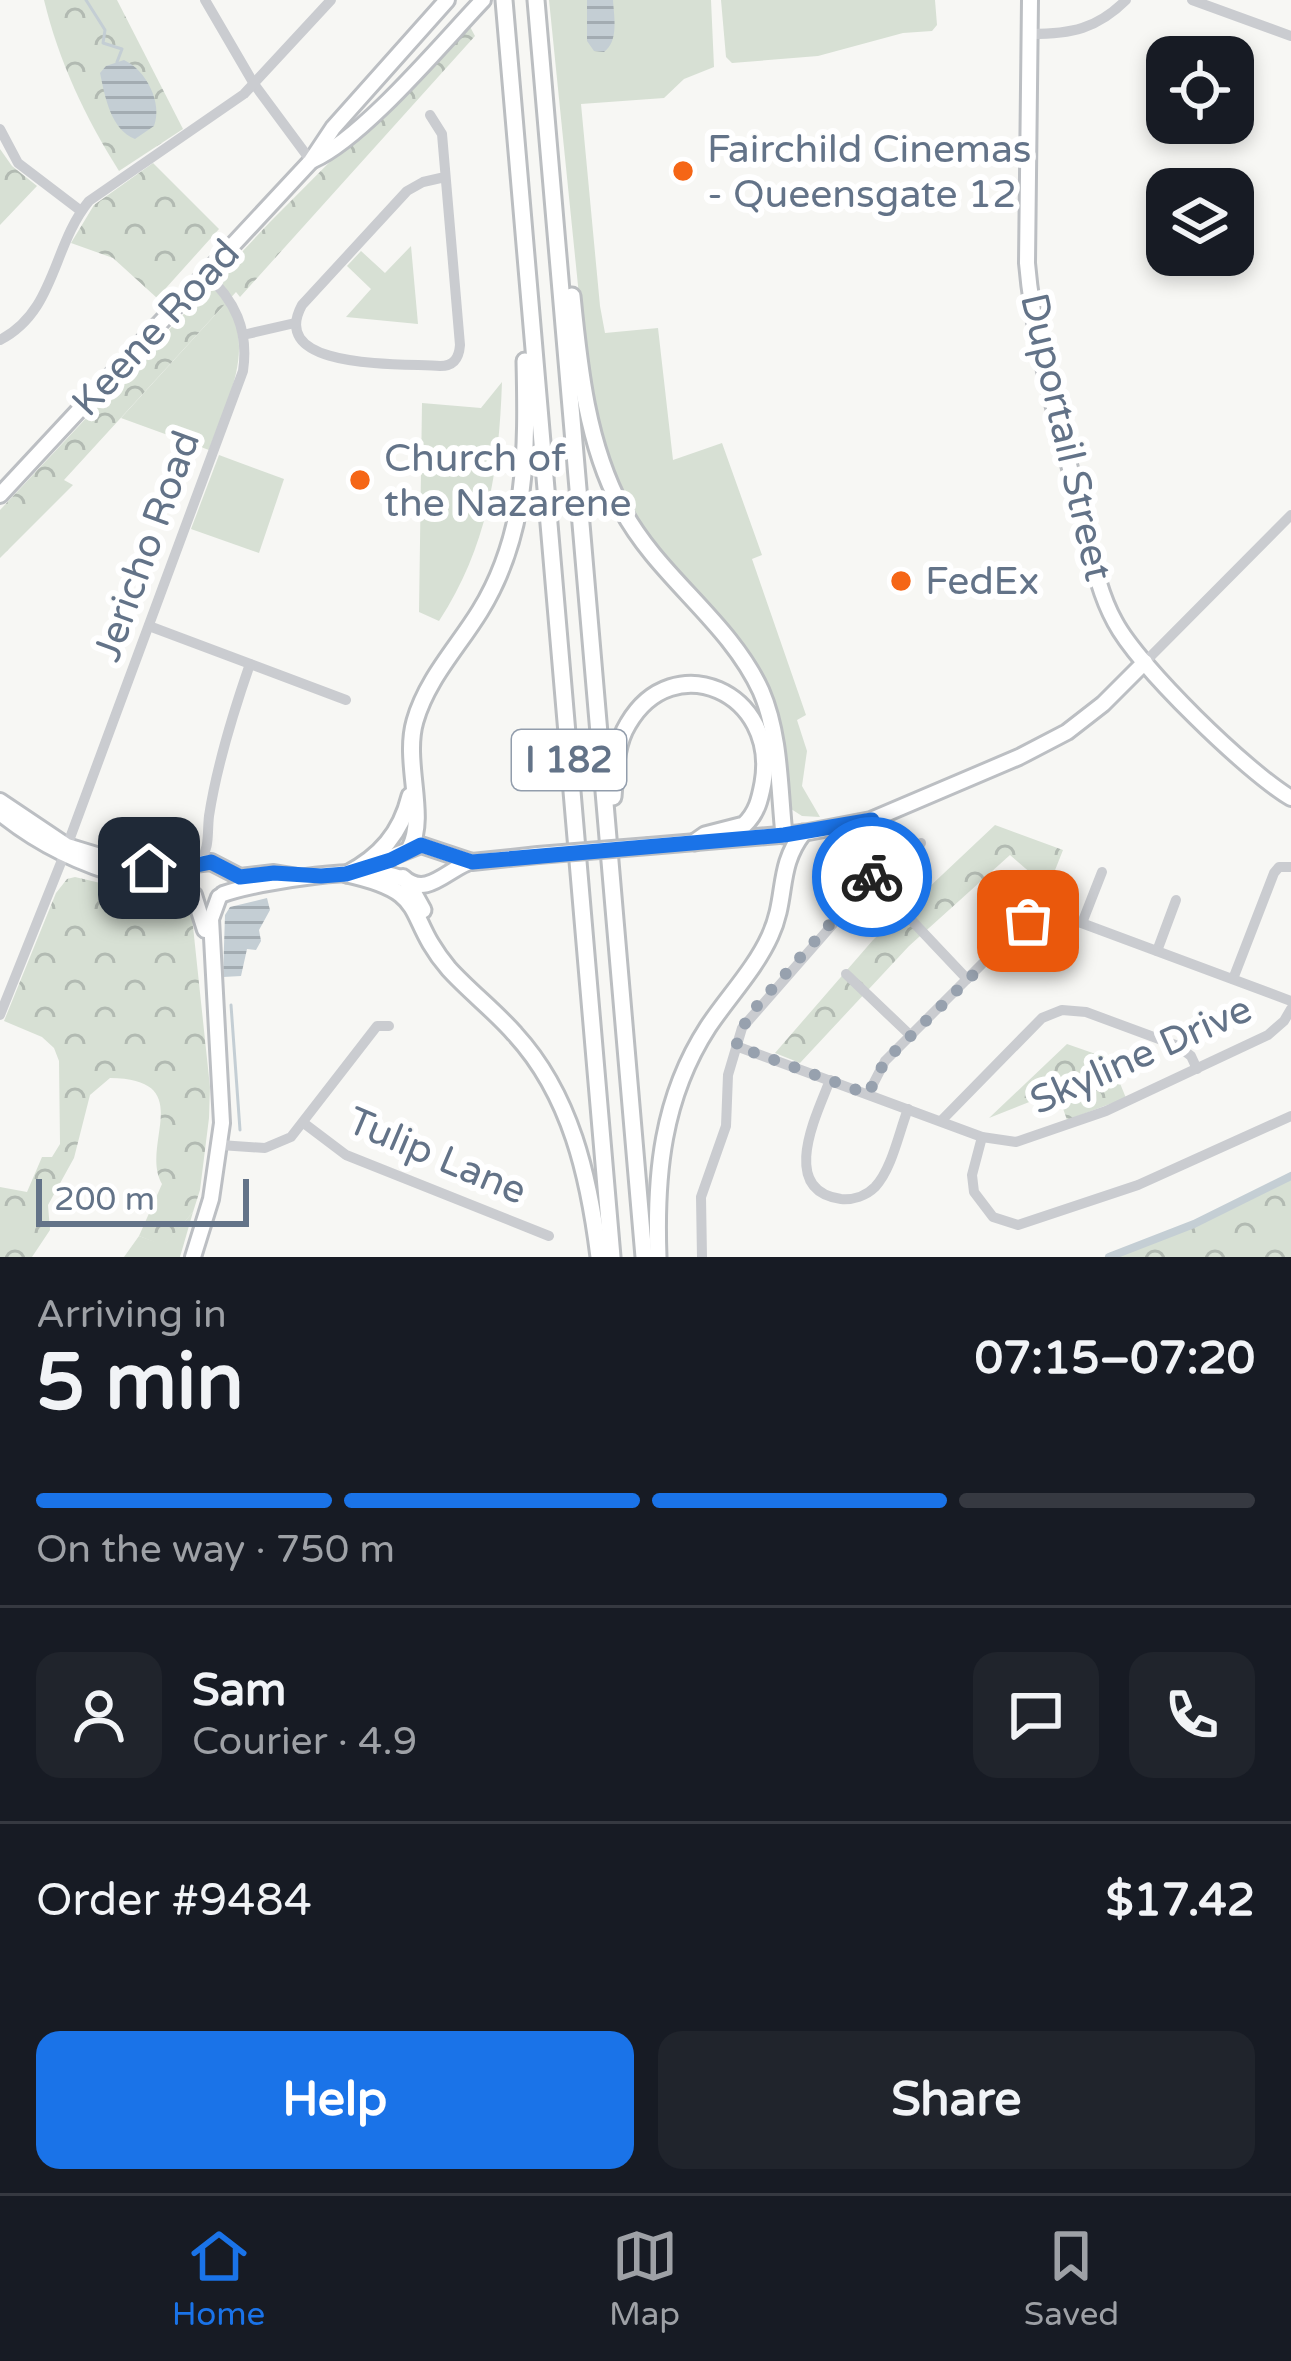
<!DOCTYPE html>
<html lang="en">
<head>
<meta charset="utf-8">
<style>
	body { margin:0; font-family:"Varela Round",sans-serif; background:#20242c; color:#f1f3f6; height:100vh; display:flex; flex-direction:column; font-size:45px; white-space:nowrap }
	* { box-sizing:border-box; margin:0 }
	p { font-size:39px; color:#9ea1a6 }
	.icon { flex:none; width:66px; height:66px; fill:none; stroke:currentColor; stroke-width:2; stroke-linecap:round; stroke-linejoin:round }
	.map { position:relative; height:1257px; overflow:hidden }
	.drawer { display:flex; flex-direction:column; background:#171b24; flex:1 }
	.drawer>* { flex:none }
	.controls { position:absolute; left:1146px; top:36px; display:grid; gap:24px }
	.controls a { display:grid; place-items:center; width:108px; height:108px; border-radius:24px; background:#171b24; box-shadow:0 6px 18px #0003; font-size:60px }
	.scale { position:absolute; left:36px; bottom:30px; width:213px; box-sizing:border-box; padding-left:12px; border:6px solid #637388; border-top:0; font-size:33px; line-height:42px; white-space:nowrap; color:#637388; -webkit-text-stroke:9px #fff; paint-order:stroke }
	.pin { position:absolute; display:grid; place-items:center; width:102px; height:102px; color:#fff; margin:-51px; border-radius:24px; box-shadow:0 6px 18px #0006 }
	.courier { position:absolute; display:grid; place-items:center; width:120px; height:120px; margin:-60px; border:9px solid #1a73e8; border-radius:50%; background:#fff; color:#222; box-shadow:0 3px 15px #0007 }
	.overview em { font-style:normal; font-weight:800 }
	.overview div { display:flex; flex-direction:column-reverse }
	.overview { display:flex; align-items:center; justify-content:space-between; height:204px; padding:0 36px }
	h1 { font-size:78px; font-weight:800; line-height:90px }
	.bar { display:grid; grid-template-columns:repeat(4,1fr); gap:18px 12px; align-content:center; height:144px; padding:0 36px }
	.bar i { height:15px; border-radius:9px; background:#363941 }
	.bar .active { background:#1a73e8 }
	.bar p { grid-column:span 4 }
	.line { display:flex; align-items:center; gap:30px; padding:0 36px; border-top:3px solid #363941 }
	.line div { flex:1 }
	.round { display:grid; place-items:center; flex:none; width:126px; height:126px; border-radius:24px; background:#20242c }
	.cta { display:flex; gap:24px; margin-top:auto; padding:24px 36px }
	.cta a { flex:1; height:138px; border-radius:24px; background:#1a73e8; color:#fff; font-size:48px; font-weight:800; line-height:138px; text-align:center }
	.cta a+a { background:#20242c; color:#f1f3f6 }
	.dock { display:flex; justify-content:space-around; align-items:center; height:168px; border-top:3px solid #363941; background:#171b24; font-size:33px; color:#9ea1a6 }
	.dock a { display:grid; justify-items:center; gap:6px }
	.dock .active { color:#1a73e8 }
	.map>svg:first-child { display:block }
	.green { fill:#d7e0d4 }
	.forest { fill:url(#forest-crowns) }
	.water { fill:url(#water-rules) }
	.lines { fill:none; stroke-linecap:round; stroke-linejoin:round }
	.stream { stroke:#c4ced4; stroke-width:3 }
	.canal { stroke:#c4ced4; stroke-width:8 }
	.major-casing { stroke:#bcbfc3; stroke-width:20 }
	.highway-casing { stroke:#bbbec1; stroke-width:21 }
	.minor { stroke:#caccd0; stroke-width:10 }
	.major { stroke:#fff; stroke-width:14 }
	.highway { stroke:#fff; stroke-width:15 }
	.major-bridge-casing { stroke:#bcbfc3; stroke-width:20; stroke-linecap:butt }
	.major-bridge { stroke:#fff; stroke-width:14 }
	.done { stroke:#97a1ae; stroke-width:12; stroke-dasharray:0 21.6 }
	.route { stroke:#1a73e8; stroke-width:15 }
	.poi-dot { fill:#f56616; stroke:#fff; stroke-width:4.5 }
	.labels { text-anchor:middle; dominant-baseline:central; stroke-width:12; stroke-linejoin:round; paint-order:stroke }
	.shield { fill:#fff; stroke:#929dac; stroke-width:3 }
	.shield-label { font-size:36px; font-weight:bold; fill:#637388 }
	.poi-label { font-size:39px; fill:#637388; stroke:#fff; text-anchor:start }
	.street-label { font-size:39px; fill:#637388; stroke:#fff }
</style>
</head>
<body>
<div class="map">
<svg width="1291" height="1257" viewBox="0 0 1291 1257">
	<defs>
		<pattern id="forest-crowns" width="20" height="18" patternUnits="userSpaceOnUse" patternTransform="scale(3)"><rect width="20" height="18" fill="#d7e0d4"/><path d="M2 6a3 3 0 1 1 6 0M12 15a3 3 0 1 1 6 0" fill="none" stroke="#b2bab2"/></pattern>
		<pattern id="water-rules" width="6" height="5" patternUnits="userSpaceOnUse" patternTransform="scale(3)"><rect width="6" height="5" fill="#c4ced4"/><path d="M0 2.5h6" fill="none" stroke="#a3acb2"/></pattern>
	</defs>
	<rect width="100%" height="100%" fill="#f7f7f4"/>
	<!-- green -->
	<g class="green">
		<polygon points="549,0 711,0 714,67 684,79 664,98 581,104 600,306 605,333 658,328 673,460 722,443 762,555 752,559 806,715 797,720 807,751 802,786 820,817 802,816 788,807 778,720 765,685 668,565 626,506 600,433 582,325"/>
		<polygon points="721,0 935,0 937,25 932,31 903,33 818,56 732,63 726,57"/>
		<polygon points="411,246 418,324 346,317 371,289 347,266 361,251 385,273"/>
		<path d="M 226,303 C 257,350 225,404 209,450 L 121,418 Z"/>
		<path d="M 502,382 C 499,469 488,546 439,621 L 419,612 L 422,403 L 481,408 Z"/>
		<polygon points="219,455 284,479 259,553 191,529"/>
		<polygon points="193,1212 180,1257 124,1257 139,1236 164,1245"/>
	</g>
	<!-- forest -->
	<g class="forest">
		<path d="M 44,0 L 117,0 L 183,129 L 119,171 C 85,117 59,62 44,0 Z"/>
		<polygon points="468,23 475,36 240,297 236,292 64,480 73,485 0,558 0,510 270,222"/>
		<polygon points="0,149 12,166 37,186 0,225"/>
		<polygon points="153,163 219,229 157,298 113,258 71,243 94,205"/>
		<polygon points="995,825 1063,850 1048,888 1010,855 909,946 800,1063 775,1053 873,940"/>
		<path d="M 75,877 L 172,900 L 192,917 L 210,1087 L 209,1118 L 200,1190 L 193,1212 L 164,1246 L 139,1236 L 162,1184 C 139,1145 199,1079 110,1078 L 90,1095 L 74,1158 L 48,1205 L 50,1230 L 32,1257 L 0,1257 L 0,1187 L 27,1192 L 42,1157 L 52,1157 L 60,1144 L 59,1061 L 54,1048 L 42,1037 L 4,1021 L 56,893 L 67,879 Z"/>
		<polygon points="1067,1044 1110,1059 1126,1098 1067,1120 1057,1091 989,1118"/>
		<polygon points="1291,1176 1291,1257 1109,1257 1194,1224"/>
	</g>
	<!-- water -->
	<g class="water">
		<path d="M 587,0 L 613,0 C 614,17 619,41 604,52 L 594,51 L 587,41 Z"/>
		<path d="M 124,60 C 146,70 163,103 154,126 L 135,139 C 111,130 105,97 100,73 L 106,66 Z"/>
		<polygon points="267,898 270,910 259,930 261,941 256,950 247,949 241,976 223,977 225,915 230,907"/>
	</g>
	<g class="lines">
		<!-- stream -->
		<g class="stream">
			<polyline points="86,0 105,30 103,43 122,49 117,62"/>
			<polyline points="231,1005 240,1130"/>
		</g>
		<!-- canal -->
		<polyline class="canal" points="1109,1257 1194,1224 1291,1176"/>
		<defs>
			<g id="major">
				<path d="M 1030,0 L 1027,263 C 1034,346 1060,427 1080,507 C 1090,545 1096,588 1115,622 C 1139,667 1247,772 1291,798"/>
				<path d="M 313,160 C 364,137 442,43 483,0"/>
				<polyline points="0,495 311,161 333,128 447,0"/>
				<polyline points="0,801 67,846 113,860 158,868 211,862 240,877 274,873 298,877"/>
				<path d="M 0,813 C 38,844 79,864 127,877 C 150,883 170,877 191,891"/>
				<polyline points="649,846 803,833 871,820 1019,757 1067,732 1103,704 1145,662"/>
				<polyline points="360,869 421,845 472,862 538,855"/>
				<path d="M 403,877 C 425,898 445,872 467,863"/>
				<path d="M 223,894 C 257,882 375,862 405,880"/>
				<polyline points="194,895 205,930"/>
				<polyline points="193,1257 211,1199 222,1123 211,919 219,897"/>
			</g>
			<g id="highway">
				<polyline points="504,0 612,1257"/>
				<polyline points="536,0 644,1257"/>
				<path d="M 572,296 C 579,367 587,445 622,509 C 658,577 729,621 761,691 C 780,735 779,787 784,835"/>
				<path d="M 613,797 C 615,773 615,745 628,724 C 673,646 779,692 763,783 C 760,799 757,813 744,825 L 705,835 L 695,842"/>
				<path d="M 410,848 C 427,815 403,762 415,721 C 427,679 458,647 480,611 C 528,533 527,449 525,361"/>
				<path d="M 347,874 C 433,893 402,914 449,969 C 470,992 495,1011 515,1034 C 571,1095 589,1177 599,1257"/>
				<path d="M 347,874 C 380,857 401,833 410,796"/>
				<polyline points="408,883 423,910"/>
				<path d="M 658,1257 C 655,1175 662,1098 708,1027 C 728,997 755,969 770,936 C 788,897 776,868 803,833"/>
			</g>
		</defs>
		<!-- major casing -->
		<use href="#major" class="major-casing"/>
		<!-- highway casing -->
		<use href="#highway" class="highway-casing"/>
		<!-- minor -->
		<g class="minor">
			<polyline points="205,0 254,84 311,161"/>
			<polyline points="1192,0 1291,36"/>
			<path d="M 1031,34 C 1071,34 1097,29 1126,0"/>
			<path d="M 430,115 L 442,134 L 460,345 C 459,358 454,366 440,366 C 404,363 266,371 302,305 L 407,191 L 423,182 L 445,177"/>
			<polyline points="0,129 18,163 81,211"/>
			<polyline points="243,335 295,323"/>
			<path d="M 0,340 C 56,311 52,246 89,201 L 244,94 L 331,0"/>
			<polyline points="149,626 346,700"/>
			<polyline points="1145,662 1291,515"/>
			<path d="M 921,843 C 905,860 896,883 899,907 L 967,979"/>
			<path d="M 67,846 L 243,371 C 249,330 235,300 205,273"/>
			<path d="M 200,863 C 210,846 207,834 209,816 C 217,764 233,713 250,664"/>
			<polyline points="986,885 1022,924"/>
			<polyline points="1082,923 1102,872"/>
			<polyline points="1157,951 1176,900"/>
			<polyline points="846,974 910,1035"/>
			<polyline points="1233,979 1274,873 1279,867 1291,867"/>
			<polyline points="0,1015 64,855"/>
			<polyline points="736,1046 982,1137 1016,1142 1106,1111 1268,1035 1284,1021 1291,1009"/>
			<path d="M 830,1080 C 817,1114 778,1190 841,1199 C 853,1200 866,1196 875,1187 C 892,1169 899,1132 908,1109"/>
			<polyline points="868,1094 885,1061 1018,928 1043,916 1068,918 1291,1001"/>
			<polyline points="941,1121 1042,1018 1062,1010 1086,1012 1178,1046 1191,1056 1197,1069"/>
			<polyline points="305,1124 346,1155 549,1236"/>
			<polyline points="982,1137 972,1175 974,1192 993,1217 1018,1225 1138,1185 1291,1116"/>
			<polyline points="220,1145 265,1148 291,1137 377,1026 389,1026"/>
			<polyline points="702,1257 701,1197 726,1126 728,1075 742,1028 868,884 878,844 871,820"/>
		</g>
		<!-- major -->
		<use href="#major" class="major"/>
		<!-- highway -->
		<use href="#highway" class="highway"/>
		<defs>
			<polyline id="major-bridge" points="538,855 649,846"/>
		</defs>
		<!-- major-bridge casing -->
		<use href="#major-bridge" class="major-bridge-casing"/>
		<!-- major-bridge -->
		<use href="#major-bridge" class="major-bridge"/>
	</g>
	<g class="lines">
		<!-- done -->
		<polyline class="done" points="872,877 748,1016 736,1046 868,1094 885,1061 1028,921"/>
		<!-- route -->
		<polyline class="route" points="149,868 187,867 211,862 240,877 274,873 321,876 346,874 391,860 421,845 472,862 784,835 872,820 878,844 872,877"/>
	</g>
	<!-- markers -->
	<g class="poi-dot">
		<circle cx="683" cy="171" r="12"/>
		<circle cx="360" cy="480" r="12"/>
		<circle cx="901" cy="581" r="12"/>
	</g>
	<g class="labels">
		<!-- shield labels -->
		<rect class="shield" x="512" y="730" width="114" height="60" rx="9"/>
		<g class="shield-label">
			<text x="569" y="760">I 182</text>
		</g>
		<!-- poi labels -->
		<g class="poi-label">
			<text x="707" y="149">Fairchild Cinemas<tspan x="707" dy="45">- Queensgate 12</tspan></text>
			<text x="384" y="458">Church of<tspan x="384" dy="45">the Nazarene</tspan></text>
			<text x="925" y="581">FedEx</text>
		</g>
		<!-- street labels -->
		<g class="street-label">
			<text transform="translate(156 328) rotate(-47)">Keene Road</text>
			<text transform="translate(1066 437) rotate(77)">Duportail Street</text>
			<text transform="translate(147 546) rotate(-70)">Jericho Road</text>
			<text transform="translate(1141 1055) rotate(-24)">Skyline Drive</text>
			<text transform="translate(437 1156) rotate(23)">Tulip Lane</text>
		</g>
	</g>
</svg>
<div class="controls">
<a><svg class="icon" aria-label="locate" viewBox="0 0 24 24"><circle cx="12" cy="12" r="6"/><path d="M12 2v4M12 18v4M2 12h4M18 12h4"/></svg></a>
<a><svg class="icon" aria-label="layers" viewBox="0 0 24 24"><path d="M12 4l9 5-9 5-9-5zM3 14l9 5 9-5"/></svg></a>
</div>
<div class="scale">200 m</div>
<div class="pin" style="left:1028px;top:921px;background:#ea580c"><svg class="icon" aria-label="bag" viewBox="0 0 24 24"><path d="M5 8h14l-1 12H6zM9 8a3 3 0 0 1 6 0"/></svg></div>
<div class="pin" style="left:149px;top:868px;background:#1f2937"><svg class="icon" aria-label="home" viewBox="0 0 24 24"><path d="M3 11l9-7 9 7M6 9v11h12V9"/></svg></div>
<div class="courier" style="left:872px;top:877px"><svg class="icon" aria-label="bike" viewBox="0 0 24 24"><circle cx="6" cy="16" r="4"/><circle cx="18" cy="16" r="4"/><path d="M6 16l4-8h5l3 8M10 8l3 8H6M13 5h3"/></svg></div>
</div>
<section class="drawer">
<div class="overview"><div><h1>5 min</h1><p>Arriving in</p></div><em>07:15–07:20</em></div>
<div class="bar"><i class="active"></i><i class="active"></i><i class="active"></i><i></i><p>On the way · 750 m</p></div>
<div class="line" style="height:216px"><a class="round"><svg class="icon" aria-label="person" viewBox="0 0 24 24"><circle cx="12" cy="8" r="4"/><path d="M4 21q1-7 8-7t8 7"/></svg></a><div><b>Sam</b><p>Courier · 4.9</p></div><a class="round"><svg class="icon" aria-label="chat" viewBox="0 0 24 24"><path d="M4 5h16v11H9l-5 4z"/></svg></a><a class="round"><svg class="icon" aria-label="phone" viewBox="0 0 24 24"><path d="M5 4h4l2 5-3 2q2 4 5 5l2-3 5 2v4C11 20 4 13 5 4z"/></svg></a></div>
<div class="line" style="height:156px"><div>Order #9484</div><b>$17.42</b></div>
<div class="cta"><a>Help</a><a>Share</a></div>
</section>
<nav class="dock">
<a class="active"><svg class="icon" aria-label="home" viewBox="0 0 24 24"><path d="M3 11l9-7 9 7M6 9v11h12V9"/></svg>Home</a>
<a><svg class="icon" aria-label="map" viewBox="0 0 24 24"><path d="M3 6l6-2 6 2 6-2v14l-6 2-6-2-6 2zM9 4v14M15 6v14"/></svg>Map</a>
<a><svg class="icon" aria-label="saved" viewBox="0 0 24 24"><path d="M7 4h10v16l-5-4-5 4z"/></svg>Saved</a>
</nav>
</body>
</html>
